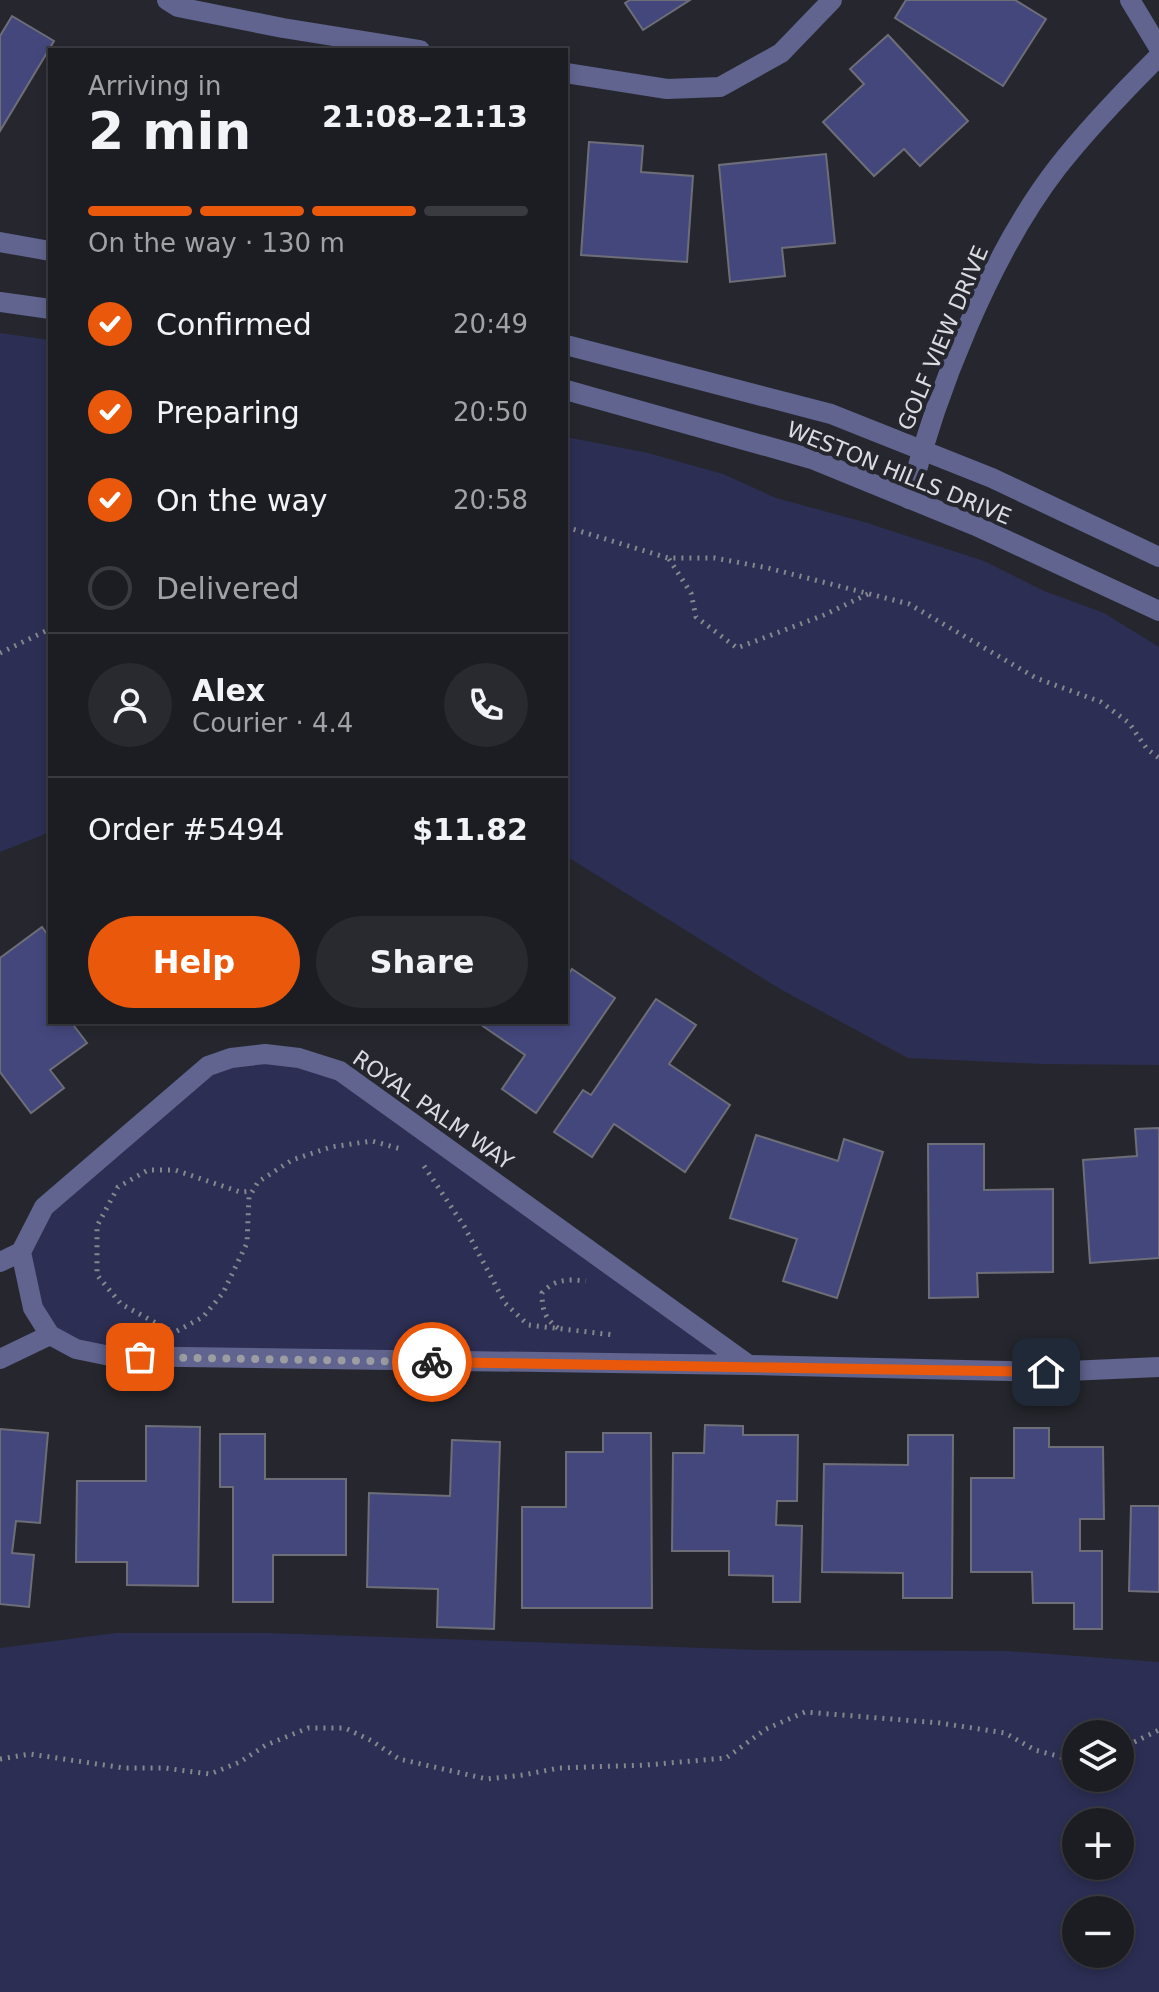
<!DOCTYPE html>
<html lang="en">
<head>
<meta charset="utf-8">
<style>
	body { margin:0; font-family:"DejaVu Sans",sans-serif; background:#292a2f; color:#f1f3f6; height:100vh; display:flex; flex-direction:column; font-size:30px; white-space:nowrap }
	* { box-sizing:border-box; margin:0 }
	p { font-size:26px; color:#a0a2a5 }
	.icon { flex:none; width:44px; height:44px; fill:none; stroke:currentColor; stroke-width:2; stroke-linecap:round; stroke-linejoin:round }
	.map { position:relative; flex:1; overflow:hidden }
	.side { position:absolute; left:48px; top:48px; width:520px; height:976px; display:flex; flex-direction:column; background:#1c1d22; border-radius:0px; box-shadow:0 4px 12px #0003,0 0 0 2px #3a3b40 }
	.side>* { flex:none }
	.tools { position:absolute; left:1062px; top:1720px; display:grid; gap:16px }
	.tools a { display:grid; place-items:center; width:72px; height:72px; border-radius:50%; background:#1c1d22; box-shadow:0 4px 12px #0003,0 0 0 2px #3a3b40; font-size:40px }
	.pin { position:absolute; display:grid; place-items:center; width:68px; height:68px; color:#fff; margin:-34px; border-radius:16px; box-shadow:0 4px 12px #0006 }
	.courier { position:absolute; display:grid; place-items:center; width:80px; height:80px; margin:-40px; border:6px solid #ea580c; border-radius:50%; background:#fff; color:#222; box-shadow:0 2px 10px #0007 }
	.headline em { font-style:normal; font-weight:600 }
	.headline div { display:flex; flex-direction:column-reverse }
	.headline { display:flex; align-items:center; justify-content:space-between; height:136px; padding:0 40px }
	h1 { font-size:52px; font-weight:600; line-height:60px }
	.bar { display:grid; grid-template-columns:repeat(4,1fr); gap:12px 8px; align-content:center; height:96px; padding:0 40px }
	.bar i { height:10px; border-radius:6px; background:#3a3b40 }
	.bar .current { background:#ea580c }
	.bar p { grid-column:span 4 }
	.line { display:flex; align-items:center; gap:20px; padding:0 40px; border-top:2px solid #3a3b40 }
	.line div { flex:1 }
	.round { display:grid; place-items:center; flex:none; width:84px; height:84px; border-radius:42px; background:#292a2f }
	ol { padding:0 40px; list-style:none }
	li { display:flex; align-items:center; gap:24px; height:88px }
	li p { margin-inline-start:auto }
	li .icon { padding:8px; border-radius:50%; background:#ea580c; color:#fff; stroke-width:4 }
	li:last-child { color:#a0a2a5 }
	li i { width:44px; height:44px; border:4px solid #3a3b40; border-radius:50% }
	.primary-button { display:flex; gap:16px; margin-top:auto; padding:16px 40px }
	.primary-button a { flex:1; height:92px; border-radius:48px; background:#ea580c; color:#fff; font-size:32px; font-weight:600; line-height:92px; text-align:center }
	.primary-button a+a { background:#292a2f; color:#f1f3f6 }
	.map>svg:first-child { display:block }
	.green { fill:#2c2e53; fill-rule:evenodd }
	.building { fill:#44477c; stroke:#6d6e78; stroke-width:2 }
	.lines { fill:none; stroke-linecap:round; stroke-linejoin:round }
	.path { stroke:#86878d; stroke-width:5; stroke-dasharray:2 6; stroke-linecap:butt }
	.minor { stroke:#60648e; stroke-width:20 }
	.done { stroke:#9c9da2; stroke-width:8; stroke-dasharray:0 14.4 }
	.route { stroke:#ea580c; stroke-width:10 }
	.labels { text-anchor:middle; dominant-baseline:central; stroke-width:8; stroke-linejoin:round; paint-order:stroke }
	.street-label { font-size:22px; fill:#dbdce1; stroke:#26272e }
</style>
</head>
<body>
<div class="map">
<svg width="1159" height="1992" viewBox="0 0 1159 1992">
	<rect width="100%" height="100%" fill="#26272e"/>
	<!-- green -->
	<g class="green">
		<polygon points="0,333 50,340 50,832 0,852"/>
		<polygon points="566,437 648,453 723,474 776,498 864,522 984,561 1044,591 1104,613 1159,647 1159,1065 1041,1064 908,1058 780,989 566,856"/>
		<polygon points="231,1058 340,1071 749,1365 110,1356 50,1335 21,1252 44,1207"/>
		<path d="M 116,1633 L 269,1633 L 762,1650 L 1009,1651 L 1159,1662 L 1159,1992 L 0,1992 L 0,1648 ZM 1076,1734 L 1120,1734 L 1120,1778 L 1076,1778 ZM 1120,1822 L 1120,1866 L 1076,1866 L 1076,1822 ZM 1120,1910 L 1120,1954 L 1076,1954 L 1076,1910 Z"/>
	</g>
	<!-- building -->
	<g class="building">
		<polygon points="630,0 690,0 643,30 625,3"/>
		<polygon points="906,0 1015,0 1046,19 1003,86 895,18"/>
		<polygon points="12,16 54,41 0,131 0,36"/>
		<polygon points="888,35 968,121 920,166 904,149 874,176 823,122 864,84 850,69"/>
		<polygon points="589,142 643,146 641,172 693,176 687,262 581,255"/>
		<polygon points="826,154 835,243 782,248 785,276 730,282 719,165"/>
		<polygon points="42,927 50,938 50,1022 71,1022 87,1043 50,1070 64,1088 31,1113 0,1072 0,958"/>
		<polygon points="572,969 615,998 536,1113 502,1089 525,1055 477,1022 566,1022 566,978"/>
		<polygon points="656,999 696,1025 669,1064 730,1105 685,1172 614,1124 592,1157 554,1132 583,1090 591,1095"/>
		<polygon points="1159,1128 1159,1258 1090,1263 1083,1160 1137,1156 1135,1129"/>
		<polygon points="756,1135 838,1161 844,1139 883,1152 837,1298 783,1281 797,1239 730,1218"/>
		<polygon points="928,1144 984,1144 984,1190 1053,1189 1053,1272 977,1273 978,1297 929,1298"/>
		<polygon points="705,1425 743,1426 743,1435 798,1435 797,1501 777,1501 776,1525 802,1526 800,1602 773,1602 773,1576 729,1575 729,1551 672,1551 673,1453 704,1453"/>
		<polygon points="146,1426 200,1427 198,1586 127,1585 127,1562 76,1562 77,1481 146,1481"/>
		<polygon points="1014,1428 1049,1428 1049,1447 1103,1447 1104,1519 1080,1519 1080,1551 1102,1551 1102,1629 1074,1629 1074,1603 1033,1603 1032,1572 971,1572 971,1478 1014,1478"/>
		<polygon points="0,1429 48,1433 40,1523 16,1521 12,1553 34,1555 29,1607 0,1604"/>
		<polygon points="603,1433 651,1433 652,1608 522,1608 522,1507 566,1507 566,1452 603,1452"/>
		<polygon points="220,1434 265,1434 265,1479 346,1479 346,1555 273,1555 273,1602 233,1602 233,1487 220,1487"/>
		<polygon points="908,1435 953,1435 952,1598 903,1598 903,1573 822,1572 824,1464 908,1465"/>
		<polygon points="452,1440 500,1442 494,1629 437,1627 438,1589 367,1587 369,1493 450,1496"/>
		<polygon points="1131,1506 1159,1506 1159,1592 1129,1591"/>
	</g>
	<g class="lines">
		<!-- path -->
		<g class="path">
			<polyline points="566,527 668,558 715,558 768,568 909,604 1036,678 1101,702 1129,723 1147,749 1159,758"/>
			<polyline points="669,559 691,593 696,617 737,648 824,615 868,594"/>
			<polyline points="0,653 50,629"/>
			<polyline points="424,1166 464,1226 505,1303 528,1325 614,1335"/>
			<path d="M 558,1328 C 545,1319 542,1310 542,1293 C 554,1279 568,1279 586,1281"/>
			<polyline points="169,1330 121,1304 97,1275 97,1226 118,1187 148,1170 175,1170 240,1192 252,1191"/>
			<polyline points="177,1331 203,1317 223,1293 247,1243 249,1197 258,1182 292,1160 331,1147 372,1141 401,1149"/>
			<polyline points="1120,1749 1159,1730"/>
			<polyline points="0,1759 30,1754 124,1768 164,1768 210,1774 240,1762 266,1745 308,1728 345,1728 372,1741 399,1759 487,1779 523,1775 559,1768 646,1765 726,1758 766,1729 805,1712 940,1723 1005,1733 1035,1750 1076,1761"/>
		</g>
		<!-- minor -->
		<g class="minor">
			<polyline points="167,0 178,7 283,28 420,50"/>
			<polyline points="1130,0 1159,48"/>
			<polyline points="566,73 667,89 720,87 781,53 832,0"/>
			<polyline points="0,242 50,251"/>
			<polyline points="0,302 50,309"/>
			<polyline points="566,345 831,414 992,478 1159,557"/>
			<polyline points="566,390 812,459 976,526 1159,611"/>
			<path d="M 909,499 C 936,392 990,255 1057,168 C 1088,128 1123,92 1159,56"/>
			<polygon points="265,1054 299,1058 340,1071 749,1365 110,1356 76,1349 50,1335 33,1308 21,1252 44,1207 208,1066 231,1058"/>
			<polyline points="0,1262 21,1252"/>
			<polyline points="0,1359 50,1335"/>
			<polyline points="749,1365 1046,1372 1159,1367"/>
		</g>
	</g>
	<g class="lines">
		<!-- done -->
		<polyline class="done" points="140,1357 432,1362"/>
		<!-- route -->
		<polyline class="route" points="432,1362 1046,1372"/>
	</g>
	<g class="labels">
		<!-- street labels -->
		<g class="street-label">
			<text transform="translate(943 338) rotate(-67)">GOLF VIEW DRIVE</text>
			<text transform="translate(899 473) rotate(22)">WESTON HILLS DRIVE</text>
			<text transform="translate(433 1110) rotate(35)">ROYAL PALM WAY</text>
		</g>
	</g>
</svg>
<div class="tools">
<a><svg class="icon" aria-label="layers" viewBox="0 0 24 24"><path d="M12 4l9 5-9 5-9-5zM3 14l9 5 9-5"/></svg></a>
<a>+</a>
<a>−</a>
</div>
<div class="pin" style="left:140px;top:1357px;background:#ea580c"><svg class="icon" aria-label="bag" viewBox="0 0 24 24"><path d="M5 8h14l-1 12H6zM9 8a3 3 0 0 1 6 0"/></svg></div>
<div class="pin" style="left:1046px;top:1372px;background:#1f2937"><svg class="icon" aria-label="home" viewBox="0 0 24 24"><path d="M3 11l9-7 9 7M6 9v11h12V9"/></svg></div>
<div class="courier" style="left:432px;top:1362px"><svg class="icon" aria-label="bike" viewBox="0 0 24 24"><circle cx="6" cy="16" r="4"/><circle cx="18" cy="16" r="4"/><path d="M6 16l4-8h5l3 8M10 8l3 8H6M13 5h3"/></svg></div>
<section class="side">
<div class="headline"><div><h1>2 min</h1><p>Arriving in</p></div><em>21:08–21:13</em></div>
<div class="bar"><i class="current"></i><i class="current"></i><i class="current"></i><i></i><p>On the way · 130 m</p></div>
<ol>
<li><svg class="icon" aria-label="check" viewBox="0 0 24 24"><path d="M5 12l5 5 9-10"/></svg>Confirmed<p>20:49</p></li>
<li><svg class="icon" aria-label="check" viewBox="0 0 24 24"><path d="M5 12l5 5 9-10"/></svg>Preparing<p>20:50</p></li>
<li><svg class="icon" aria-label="check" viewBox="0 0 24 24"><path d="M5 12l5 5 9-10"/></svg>On the way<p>20:58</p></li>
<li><i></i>Delivered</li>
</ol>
<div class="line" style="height:144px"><a class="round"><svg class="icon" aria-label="person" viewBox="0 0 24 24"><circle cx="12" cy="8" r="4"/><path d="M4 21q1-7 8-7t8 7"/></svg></a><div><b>Alex</b><p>Courier · 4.4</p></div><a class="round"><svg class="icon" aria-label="phone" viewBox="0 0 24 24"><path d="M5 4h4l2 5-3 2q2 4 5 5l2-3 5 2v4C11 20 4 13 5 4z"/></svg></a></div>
<div class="line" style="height:104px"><div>Order #5494</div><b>$11.82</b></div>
<div class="primary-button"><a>Help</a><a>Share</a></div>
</section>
</div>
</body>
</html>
